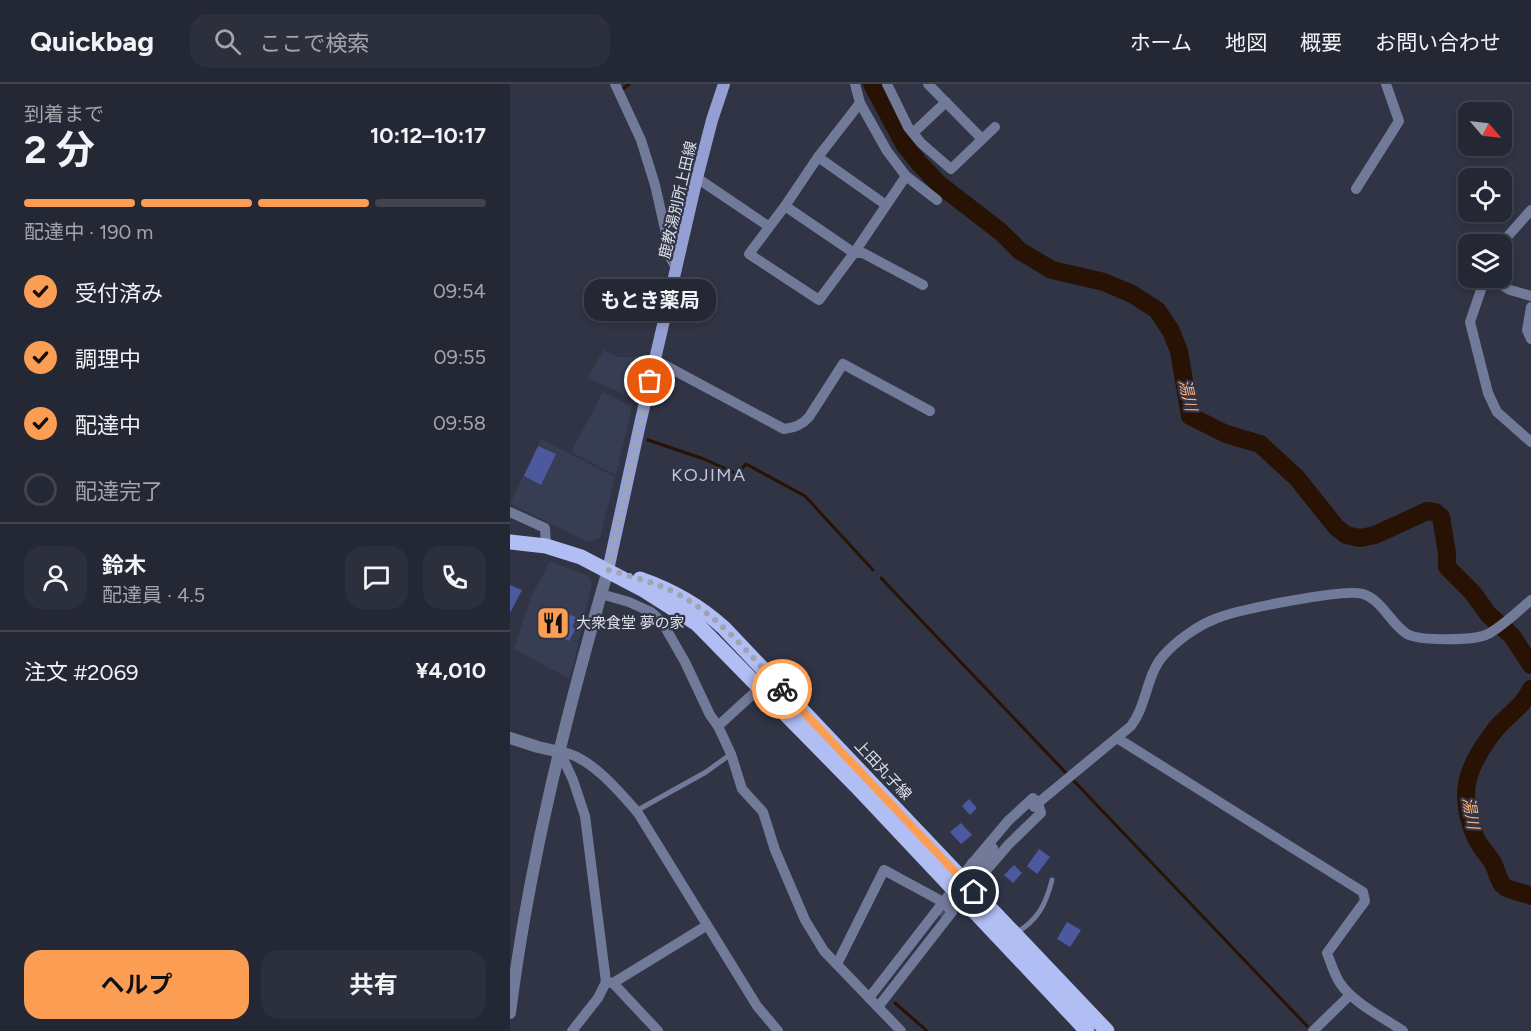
<!DOCTYPE html>
<html lang="ja">
<head>
<meta charset="utf-8">
<style>
	body { margin:0; font-family:Figtree,"Noto Sans JP",sans-serif; background:#2c2f3c; color:#f1f3f6; height:100vh; display:flex; flex-direction:column; font-size:22px; white-space:nowrap }
	* { box-sizing:border-box; margin:0 }
	p { font-size:20px; color:#a3a5ac }
	.icon { flex:none; width:33px; height:33px; fill:none; stroke:currentColor; stroke-width:2; stroke-linecap:round; stroke-linejoin:round }
	.map { position:relative; flex:1; overflow:hidden }
	.sheet { display:flex; flex-direction:column; background:#242734; width:510px }
	.sheet>* { flex:none }
	.needle { width:39px; rotate:118deg }
	.controls { position:absolute; left:948px; top:18px; display:grid; gap:12px }
	.controls a { display:grid; place-items:center; width:54px; height:54px; border-radius:12px; background:#242734; box-shadow:0 3px 9px #0003,0 0 0 2px #41444f; font-size:30px }
	.pin { position:absolute; display:grid; place-items:center; width:51px; height:51px; color:#fff; margin:-26px; border:3px solid #fff; border-radius:50%; box-shadow:0 2px 6px #0007 }
	.courier { position:absolute; display:grid; place-items:center; width:60px; height:60px; margin:-30px; border:4px solid #fc9d54; border-radius:50%; background:#fff; color:#222; box-shadow:0 2px 8px #0007 }
	.bubble { position:absolute; height:42px; border-radius:18px; background:#242734; box-shadow:0 3px 9px #0003,0 0 0 2px #41444f; font-size:20px; font-weight:700; line-height:42px; text-align:center }
	.headline em { font-style:normal; font-weight:700 }
	.headline div { display:flex; flex-direction:column-reverse }
	.headline { display:flex; align-items:center; justify-content:space-between; height:102px; padding:0 24px }
	h1 { font-size:39px; font-weight:700; line-height:45px }
	.bar { display:grid; grid-template-columns:repeat(4,1fr); gap:9px 6px; align-content:center; height:72px; padding:0 24px }
	.bar i { height:8px; border-radius:4px; background:#41444f }
	.bar .current { background:#fc9d54 }
	.bar p { grid-column:span 4 }
	.line { display:flex; align-items:center; gap:15px; padding:0 24px; border-top:2px solid #41444f }
	.line div { flex:1 }
	.round { display:grid; place-items:center; flex:none; width:63px; height:63px; border-radius:18px; background:#2c2f3c }
	ol { padding:0 24px; list-style:none }
	li { display:flex; align-items:center; gap:18px; height:66px }
	li p { margin-inline-start:auto }
	li .icon { padding:6px; border-radius:50%; background:#fc9d54; color:#111; stroke-width:4 }
	li:last-child { color:#a3a5ac }
	li i { width:33px; height:33px; border:3px solid #41444f; border-radius:50% }
	.button { display:flex; gap:12px; margin-top:auto; padding:12px 24px }
	.button a { flex:1; height:69px; border-radius:18px; background:#fc9d54; color:#111; font-size:24px; font-weight:700; line-height:69px; text-align:center }
	.button a+a { background:#2c2f3c; color:#f1f3f6 }
	header { display:flex; align-items:center; gap:36px; box-sizing:border-box; height:84px; padding:0 30px; background:#242734; border-bottom:2px solid #41444f }
	header strong { font-size:28px }
	nav { display:flex; gap:33px; margin-inline-start:auto; font-size:21px }
	.search { width:420px; height:54px; background:#2c2f3c; display:flex; align-items:center; gap:15px; box-sizing:border-box; padding:0 21px; border-radius:18px; color:#a3a5ac; font-size:22px }
	main { display:flex; flex:1; min-height:0 }
	.map>svg:first-child { display:block }
	.built { fill:#373d53 }
	.lines { fill:none; stroke-linecap:round; stroke-linejoin:round }
	.stream { stroke:#281203; stroke-width:3 }
	.river { stroke:#281203; stroke-width:18 }
	.building { fill:#4d599f }
	.minor-tunnel { stroke:#4a4e5e; stroke-width:10; stroke-dasharray:10 5; stroke-linecap:butt }
	.service { stroke:#727a9a; stroke-width:5 }
	.minor { stroke:#727a9a; stroke-width:10 }
	.tertiary { stroke:#727a9a; stroke-width:12 }
	.secondary { stroke:#94a0d3; stroke-width:12 }
	.primary { stroke:#b1bef3; stroke-width:15 }
	.done { stroke:#a0a4b0; stroke-width:6; stroke-dasharray:0 10.8 }
	.route { stroke:#fc9d54; stroke-width:8 }
	.labels { text-anchor:middle; dominant-baseline:central; stroke-width:4.5; stroke-linejoin:round; paint-order:stroke }
	.street-label { font-size:15px; fill:#dde0ea; stroke:#303445 }
	.poi-label { font-size:15px; fill:#dde0ea; stroke:#303445; text-anchor:start }
	.water-label { font-size:16px; font-style:italic; fill:#fbae78; stroke:#303445 }
	.quarter-label { font-size:18px; letter-spacing:1.5px; fill:#c0c6da; stroke:#303445 }
</style>
</head>
<body>
<header>
<strong>Quickbag</strong>
<div class="search"><svg class="icon" aria-label="search" viewBox="0 0 24 24"><circle cx="10" cy="10" r="6"/><path d="M15 15l6 6"/></svg>ここで検索</div>
<nav><a>ホーム</a><a>地図</a><a>概要</a><a>お問い合わせ</a></nav>
</header>
<main>
<section class="sheet">
<div class="headline"><div><h1>2 分</h1><p>到着まで</p></div><em>10:12–10:17</em></div>
<div class="bar"><i class="current"></i><i class="current"></i><i class="current"></i><i></i><p>配達中 · 190 m</p></div>
<ol>
<li><svg class="icon" aria-label="check" viewBox="0 0 24 24"><path d="M5 12l5 5 9-10"/></svg>受付済み<p>09:54</p></li>
<li><svg class="icon" aria-label="check" viewBox="0 0 24 24"><path d="M5 12l5 5 9-10"/></svg>調理中<p>09:55</p></li>
<li><svg class="icon" aria-label="check" viewBox="0 0 24 24"><path d="M5 12l5 5 9-10"/></svg>配達中<p>09:58</p></li>
<li><i></i>配達完了</li>
</ol>
<div class="line" style="height:108px"><a class="round"><svg class="icon" aria-label="person" viewBox="0 0 24 24"><circle cx="12" cy="8" r="4"/><path d="M4 21q1-7 8-7t8 7"/></svg></a><div><b>鈴木</b><p>配達員 · 4.5</p></div><a class="round"><svg class="icon" aria-label="chat" viewBox="0 0 24 24"><path d="M4 5h16v11H9l-5 4z"/></svg></a><a class="round"><svg class="icon" aria-label="phone" viewBox="0 0 24 24"><path d="M5 4h4l2 5-3 2q2 4 5 5l2-3 5 2v4C11 20 4 13 5 4z"/></svg></a></div>
<div class="line" style="height:78px"><div>注文 #2069</div><b>¥4,010</b></div>
<div class="button"><a>ヘルプ</a><a>共有</a></div>
</section>
<div class="map">
<svg width="1021" height="947" viewBox="0 0 1021 947">
	<rect width="100%" height="100%" fill="#303445"/>
	<!-- built -->
	<g class="built">
		<polygon points="93,266 107,273 135,273 124,315 78,294"/>
		<polygon points="93,308 122,323 106,391 61,368"/>
		<polygon points="31,355 105,393 90,454 78,458 0,420"/>
		<polygon points="40,477 78,492 82,499 60,595 4,565 21,513"/>
	</g>
	<g class="lines">
		<!-- stream -->
		<g class="stream">
			<polyline points="111,4 113,5 119,0"/>
			<polyline points="138,356 194,375 227,390 236,380 295,412 363,486"/>
			<polyline points="371,494 556,689"/>
			<polyline points="564,697 797,942"/>
			<polyline points="385,919 417,947"/>
		</g>
		<!-- river -->
		<g class="river">
			<polyline points="362,0 394,60 409,79 430,101 491,148 510,167 542,186 594,198 622,210 647,226 661,247 669,267 680,332 716,350 750,360 787,394 826,443 836,451 850,454 865,451 917,427 925,428 931,433 937,469 937,483 963,509 978,530 1002,552 1021,581"/>
			<path d="M 1021,605 C 1013,623 996,632 985,646 C 957,682 947,708 965,752 C 969,763 977,769 983,779 C 987,786 988,798 995,803 C 1003,808 1013,808 1021,812"/>
		</g>
	</g>
	<!-- building -->
	<g class="building">
		<polygon points="28,362 46,370 31,401 14,392"/>
		<polygon points="0,501 12,506 0,529"/>
		<polygon points="49,525 67,534 62,543 66,544 59,557 34,544 39,534 44,536"/>
		<polygon points="459,715 467,724 460,731 452,722"/>
		<polygon points="451,739 462,751 451,760 440,748"/>
		<polygon points="529,765 540,773 527,790 517,782"/>
		<polygon points="504,781 512,789 503,799 494,791"/>
		<polygon points="557,838 571,846 560,863 547,855"/>
	</g>
	<g class="lines">
		<!-- minor-tunnel -->
		<polyline class="minor-tunnel" points="430,832 471,780"/>
		<!-- service -->
		<g class="service">
			<polyline points="126,727 196,688 221,670"/>
			<path d="M 506,849 C 528,836 536,820 542,796"/>
		</g>
		<!-- minor -->
		<g class="minor">
			<polyline points="105,0 131,56 145,101 155,145 158,170 167,185"/>
			<polyline points="345,0 350,19 377,67 396,92 427,116"/>
			<polyline points="377,0 398,43 411,59 441,85 485,43"/>
			<polyline points="418,0 472,55"/>
			<polyline points="350,19 308,73 275,122 239,170 309,216 344,169 396,92"/>
			<polyline points="403,49 436,18"/>
			<polyline points="308,73 376,121"/>
			<polyline points="187,94 258,142"/>
			<polyline points="846,105 889,37 876,0"/>
			<polyline points="275,122 344,169 353,169 413,201"/>
			<polyline points="992,164 998,152 1021,126"/>
			<polyline points="975,194 960,238 978,309 987,328 1021,358"/>
			<polyline points="980,194 1000,206 1021,212"/>
			<polyline points="1021,223 1017,246 1021,255"/>
			<path d="M 145,276 L 274,345 C 285,344 292,341 299,333 L 333,280 L 420,327"/>
			<polyline points="0,428 35,444 36,462"/>
			<polyline points="91,510 119,518 141,528 152,538 175,578 200,631 208,642 221,670 232,705 253,728 265,766 295,836 314,867 391,947"/>
			<polyline points="208,642 254,600"/>
			<path d="M 607,654 L 853,808 L 855,817 L 817,869 C 821,879 824,890 830,899 C 842,918 874,934 893,947"/>
			<polyline points="462,779 474,789 499,760 531,729 528,719 524,723"/>
			<polyline points="471,780 483,764"/>
			<path d="M 450,794 L 498,737 L 523,714 L 528,719 L 621,642 C 637,621 636,592 653,572 C 666,557 687,542 705,535 C 726,526 834,504 853,510 C 872,516 881,540 897,550 C 909,557 965,557 978,550 C 993,542 1008,527 1021,516"/>
			<polyline points="327,880 374,786 433,818 442,828 368,923"/>
			<polyline points="96,898 103,899 196,842"/>
			<polyline points="103,899 148,947"/>
			<polyline points="359,914 438,812"/>
			<path d="M 62,947 L 88,914 L 96,898 L 75,732 L 63,696 L 50,668 C 78,670 110,708 128,729 L 247,922 L 268,947"/>
			<polyline points="803,947 840,911"/>
		</g>
		<!-- tertiary -->
		<g class="tertiary">
			<polyline points="0,654 28,663 50,668"/>
			<path d="M 0,929 C 19,779 56,631 98,486"/>
		</g>
		<!-- secondary -->
		<polyline class="secondary" points="98,486 130,340 187,94 202,36 214,0"/>
		<!-- primary -->
		<g class="primary">
			<polyline points="0,458 36,462 71,473 132,505 187,540 348,704 577,947"/>
			<path d="M 130,495 C 162,506 189,521 214,544 L 597,947"/>
		</g>
	</g>
	<g class="lines">
		<!-- done -->
		<path class="done" d="M 140,297 L 98,486 C 119,492 141,497 160,506 C 206,528 238,569 272,605"/>
		<!-- route -->
		<polyline class="route" points="272,605 464,808"/>
	</g>
	<!-- icons -->
	<defs>
		<symbol id="restaurant-square" viewBox="-11 -11 22 22"><rect x="-9" y="-9" width="18" height="18" rx="4" fill="#fc9d54" stroke="#303445"/><path d="M-5-6h1v4h1v-4h1v4h1v-4h1v5L-1.5 .5V6h-2V.5L-5-1ZM5-6V6H3V1.5H1.5Q1.5-4 5-6Z" fill="#111"/></symbol>
	</defs>
	<g fill-rule="evenodd">
		<use href="#restaurant-square" x="24" y="520" width="38" height="38"/>
	</g>
	<g class="labels">
		<!-- street labels -->
		<g class="street-label">
			<text transform="translate(168 116) rotate(-77)">鹿教湯別所上田線</text>
			<text transform="translate(373 686) rotate(47)">上田丸子線</text>
		</g>
		<!-- poi labels -->
		<g class="poi-label">
			<text x="66" y="539">大衆食堂 夢の家</text>
		</g>
		<!-- water labels -->
		<g class="water-label">
			<text transform="translate(678 311) rotate(77)">湯川</text>
			<text transform="translate(961 729) rotate(80)">湯川</text>
		</g>
		<!-- quarter labels -->
		<g class="quarter-label">
			<text x="199" y="391">KOJIMA</text>
		</g>
	</g>
</svg>
<div class="controls">
<a><svg class="needle" viewBox="-14 -14 28 28"><path d="M0-13l5 13h-10z" fill="#e53935"/><path d="M0 13l5-13h-10z" fill="#a3a5ac"/></svg></a>
<a><svg class="icon" aria-label="locate" viewBox="0 0 24 24"><circle cx="12" cy="12" r="6"/><path d="M12 2v4M12 18v4M2 12h4M18 12h4"/></svg></a>
<a><svg class="icon" aria-label="layers" viewBox="0 0 24 24"><path d="M12 4l9 5-9 5-9-5zM3 14l9 5 9-5"/></svg></a>
</div>
<div class="pin" style="left:140px;top:297px;background:#ea580c"><svg class="icon" aria-label="bag" viewBox="0 0 24 24"><path d="M5 8h14l-1 12H6zM9 8a3 3 0 0 1 6 0"/></svg></div>
<div class="pin" style="left:464px;top:808px;background:#1f2937"><svg class="icon" aria-label="home" viewBox="0 0 24 24"><path d="M3 11l9-7 9 7M6 9v11h12V9"/></svg></div>
<div class="courier" style="left:272px;top:605px"><svg class="icon" aria-label="bike" viewBox="0 0 24 24"><circle cx="6" cy="16" r="4"/><circle cx="18" cy="16" r="4"/><path d="M6 16l4-8h5l3 8M10 8l3 8H6M13 5h3"/></svg></div>
<div class="bubble" style="left:74px;top:195px;width:132px">もとき薬局</div>
</div>
</main>
</body>
</html>
